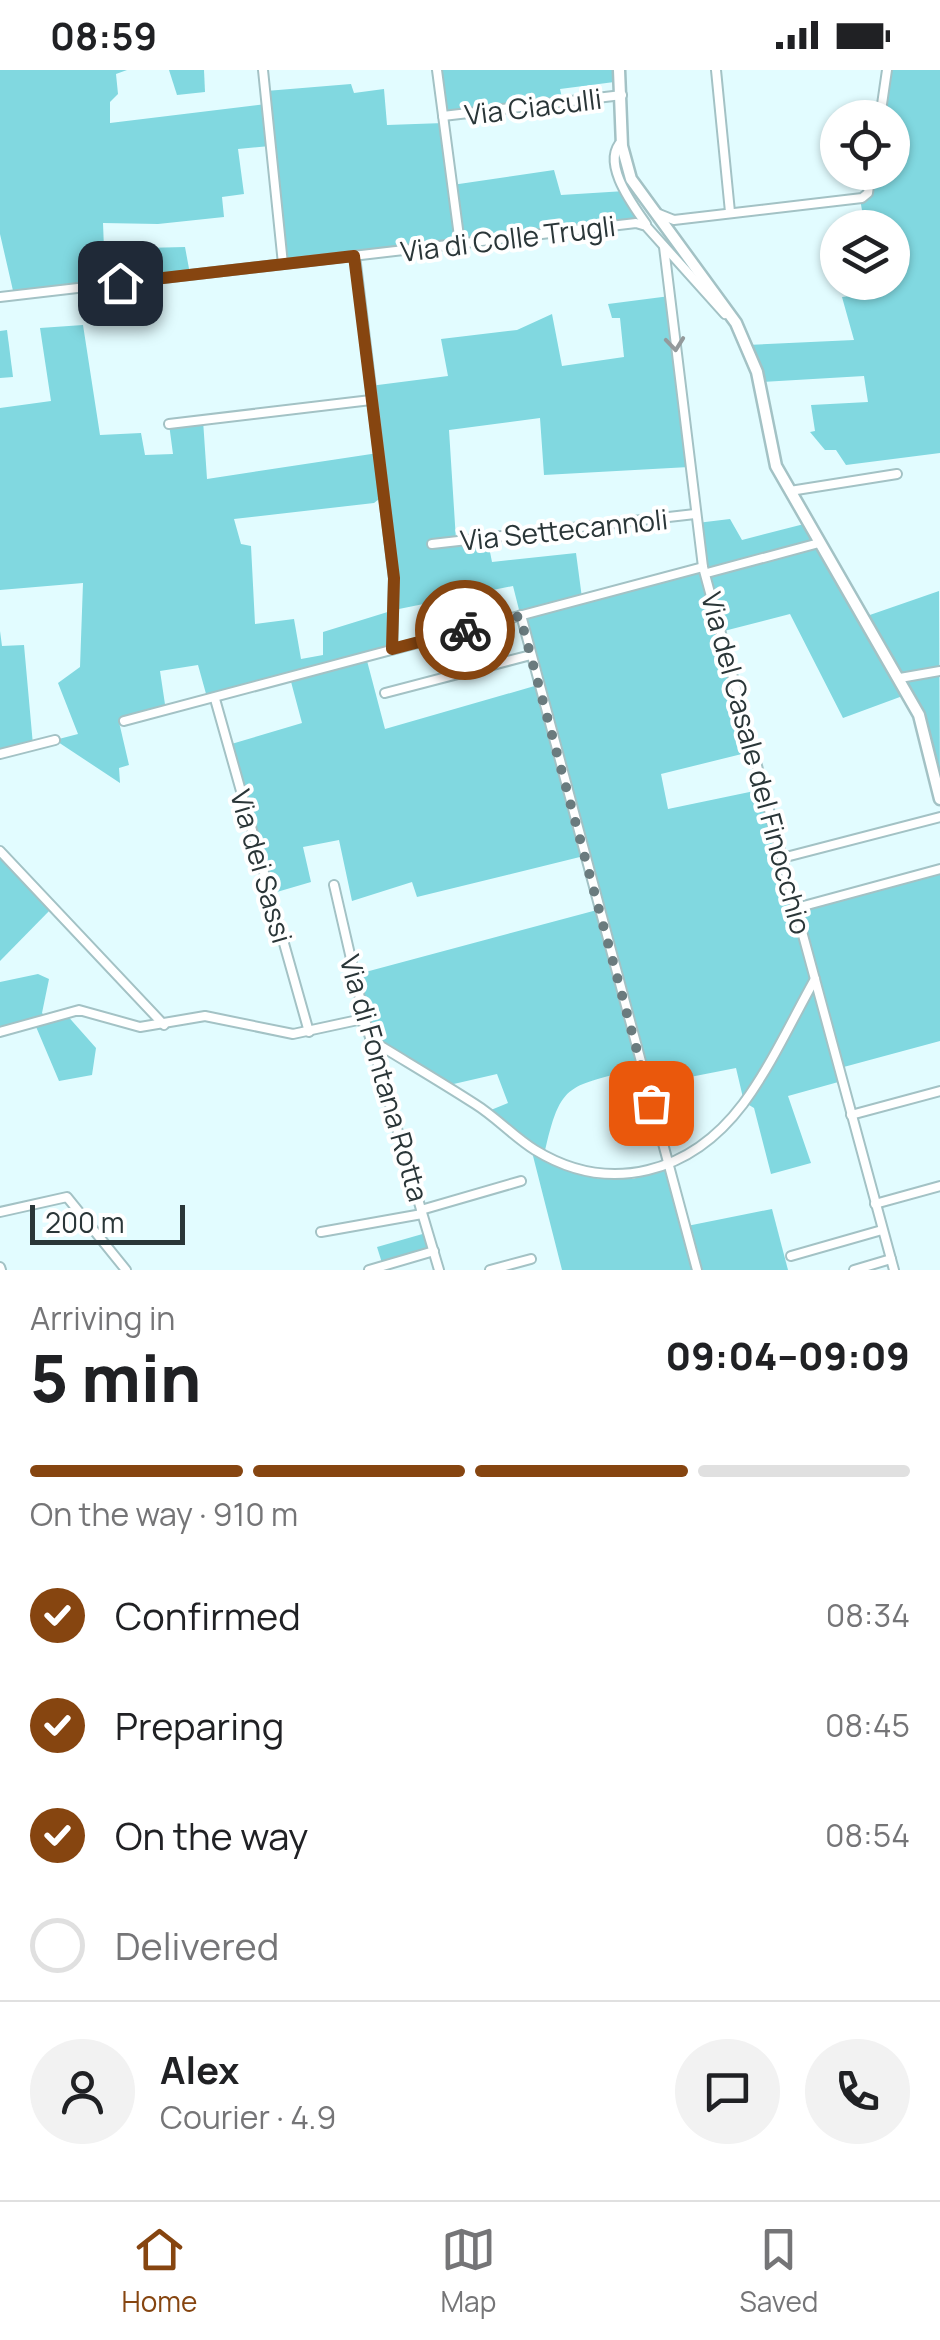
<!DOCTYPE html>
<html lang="en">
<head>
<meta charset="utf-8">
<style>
	body { margin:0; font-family:Manrope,sans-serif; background:#f2f2f2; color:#202124; height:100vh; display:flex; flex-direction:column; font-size:38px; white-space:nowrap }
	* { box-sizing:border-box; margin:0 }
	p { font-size:32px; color:#757577 }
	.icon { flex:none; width:55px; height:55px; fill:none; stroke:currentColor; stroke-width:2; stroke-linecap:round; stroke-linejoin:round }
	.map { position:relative; height:1200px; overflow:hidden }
	.sheet { display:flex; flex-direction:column; background:#fff; flex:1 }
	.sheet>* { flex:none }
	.controls { position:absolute; left:820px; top:30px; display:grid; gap:20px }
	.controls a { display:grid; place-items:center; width:90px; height:90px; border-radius:50%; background:#fff; box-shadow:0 2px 8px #0004; font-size:50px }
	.scale { position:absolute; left:30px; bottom:25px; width:155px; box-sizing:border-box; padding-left:10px; border:5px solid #2a3638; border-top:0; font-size:28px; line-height:35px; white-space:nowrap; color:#2a3638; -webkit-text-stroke:8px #fff; paint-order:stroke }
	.pin { position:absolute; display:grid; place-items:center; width:85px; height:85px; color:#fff; margin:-42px; border-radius:20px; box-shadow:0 5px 15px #0006 }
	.courier { position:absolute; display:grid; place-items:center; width:100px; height:100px; margin:-50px; border:8px solid #864510; border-radius:50%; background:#fff; color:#222; box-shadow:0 2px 12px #0007 }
	.summary em { font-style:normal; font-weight:800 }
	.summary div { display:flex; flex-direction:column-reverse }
	.summary { display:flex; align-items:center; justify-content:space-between; height:170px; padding:0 30px }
	h1 { font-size:65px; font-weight:800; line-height:75px }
	.bar { display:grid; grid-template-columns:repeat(4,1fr); gap:15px 10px; align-content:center; height:120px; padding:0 30px }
	.bar i { height:12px; border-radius:8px; background:#e0e0e0 }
	.bar .on { background:#864510 }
	.bar p { grid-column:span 4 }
	.line { display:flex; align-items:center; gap:25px; padding:0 30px; border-top:2px solid #e0e0e0 }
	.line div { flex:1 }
	.round { display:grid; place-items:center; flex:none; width:105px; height:105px; border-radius:52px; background:#f2f2f2 }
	ol { padding:0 30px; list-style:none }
	li { display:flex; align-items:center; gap:30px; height:110px }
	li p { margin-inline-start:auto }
	li .icon { padding:10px; border-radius:50%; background:#864510; color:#fff; stroke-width:4 }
	li:last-child { color:#757577 }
	li i { width:55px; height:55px; border:5px solid #e0e0e0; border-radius:50% }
	.status { display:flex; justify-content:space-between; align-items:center; height:70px; padding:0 50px; background:#fff; direction:ltr }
	.status svg { height:28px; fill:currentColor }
	.tab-bar { display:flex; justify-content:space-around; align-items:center; height:140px; border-top:2px solid #e0e0e0; background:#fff; font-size:28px; color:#757577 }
	.tab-bar a { display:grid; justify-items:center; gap:5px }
	.tab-bar .on { color:#864510 }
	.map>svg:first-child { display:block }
	.green { fill:#81d8e0; fill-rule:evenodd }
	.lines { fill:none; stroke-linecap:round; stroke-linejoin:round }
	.minor-casing { stroke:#a3c2c5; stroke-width:12 }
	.major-casing { stroke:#a3c2c5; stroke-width:15 }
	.minor { stroke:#fff; stroke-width:8 }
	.major { stroke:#fff; stroke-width:10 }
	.oneway { stroke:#949a9c }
	.done { stroke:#6a7b7e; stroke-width:10; stroke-dasharray:0 18 }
	.route { stroke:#864510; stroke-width:12 }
	.labels { text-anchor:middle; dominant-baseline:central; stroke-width:8; stroke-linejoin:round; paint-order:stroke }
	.street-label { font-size:28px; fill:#2a3638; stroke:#fff }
</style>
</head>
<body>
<div class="status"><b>08:59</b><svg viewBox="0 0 49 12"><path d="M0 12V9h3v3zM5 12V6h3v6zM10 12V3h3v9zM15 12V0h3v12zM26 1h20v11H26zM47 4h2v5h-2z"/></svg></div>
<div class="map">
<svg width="940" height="1200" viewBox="0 0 940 1200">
	<rect width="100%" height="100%" fill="#e2fcff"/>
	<!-- green -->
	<g class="green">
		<polygon points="0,0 127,0 116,4 118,24 110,32 110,53 266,34 266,21 351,14 354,23 384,19 387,55 444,53 452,115 554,100 561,125 625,121 639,153 283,194 270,76 238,79 244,124 222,127 224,147 158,154 103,153 104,179 185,177 190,204 14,225 0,164"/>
		<polygon points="169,0 204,0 205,22 177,25"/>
		<polygon points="437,0 619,0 622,11 560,19 563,32 443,46"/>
		<polygon points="887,0 940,0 940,383 846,395 836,380 825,380 810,362 815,361 811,335 868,332 864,306 760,312 747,275 854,270 842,227 876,223 875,213 892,212 892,158 865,157 860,129 865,127 871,103 892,102 892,48 880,47"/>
		<path d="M 670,226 L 689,397 L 544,405 L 540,348 L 449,360 L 456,470 L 487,467 L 492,492 L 576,483 L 582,528 L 702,497 L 697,453 L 730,449 L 742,470 L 808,453 L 864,547 L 939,521 L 940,729 L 908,624 L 843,648 L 790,544 L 724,561 L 716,533 L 754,681 L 661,704 L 668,739 L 764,719 L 796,838 L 940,799 L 940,971 L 840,998 L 842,1011 L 788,1026 L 811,1093 L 771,1104 L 754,1038 L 744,1032 L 736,998 L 685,1008 L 689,1028 L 653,1038 L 641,997 C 569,1019 561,1007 544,1086 L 486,1042 L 508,1033 L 497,1004 L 445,1016 L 371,970 L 358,904 L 597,840 L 584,786 L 417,827 L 412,812 L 352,831 L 339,770 L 303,777 L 311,812 L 270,824 L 228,675 L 302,653 L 290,608 L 208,631 L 198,595 L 160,601 L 166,641 L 119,652 L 129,695 L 119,698 L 120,713 L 55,670 L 78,664 L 58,613 L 80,597 L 83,513 L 0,520 L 0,338 L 51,331 L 40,258 L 83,255 L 100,365 L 141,363 L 145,385 L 173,384 L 169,354 L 203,350 L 207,409 L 378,383 L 370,316 L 448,306 L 441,269 L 517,260 L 552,244 L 562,296 L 624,287 L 620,248 L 612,248 L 608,234 ZM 383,426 L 394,540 L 323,562 L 323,585 L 301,589 L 294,549 L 255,554 L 251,476 L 241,474 L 234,449 L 374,433 ZM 513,516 L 538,615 L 385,659 L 366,587 L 392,579 L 394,540 Z"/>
		<polygon points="7,260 13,307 0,308 0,261"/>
		<polygon points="0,561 2,576 24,575 33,675 0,684"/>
		<polygon points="0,781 53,837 0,891"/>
		<polygon points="38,904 49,909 42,943 47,948 65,943 96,978 92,1005 59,1011 34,952 0,962 0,912"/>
		<polygon points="532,1082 599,1109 632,1109 667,1100 694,1200 562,1200"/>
		<polygon points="772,1139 788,1200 699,1200 687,1156"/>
		<polygon points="426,1163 431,1179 382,1193 377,1177"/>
	</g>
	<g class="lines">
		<defs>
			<g id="minor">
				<polyline points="263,0 283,194"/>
				<polyline points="437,0 460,174"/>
				<polyline points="716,0 730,142"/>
				<polyline points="443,46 622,25"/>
				<polyline points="880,48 887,0"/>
				<path d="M 622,71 C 600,92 633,135 646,154"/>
				<polyline points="659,144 674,150 862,128 868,123 871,102"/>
				<polyline points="664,177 703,497 894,1200"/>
				<polyline points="355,186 394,509 392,579"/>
				<polyline points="0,227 636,153 646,156 725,244"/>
				<polyline points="169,354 371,330"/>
				<polyline points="790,421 897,404"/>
				<polyline points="432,474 695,444"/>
				<polyline points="707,503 819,473"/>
				<polyline points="521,545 697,1200"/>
				<polyline points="900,608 940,601"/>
				<polyline points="385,623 531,585"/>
				<polyline points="215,629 309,962"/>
				<polyline points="124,651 703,497"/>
				<polyline points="0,684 55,670"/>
				<polyline points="0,781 164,955"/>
				<polyline points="782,788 940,747"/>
				<polyline points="334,815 366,954 439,1200"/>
				<polyline points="796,838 940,799"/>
				<polyline points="0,962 79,940 140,957 205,946 293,964 358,950 366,954"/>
				<path d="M 371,970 C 405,991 441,1012 475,1034 C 496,1047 514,1067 535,1080 C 610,1126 691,1103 743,1034 C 771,996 792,950 815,909"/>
				<polyline points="851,1045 940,1021"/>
				<polyline points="875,1134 940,1116"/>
				<polyline points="421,1140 521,1111"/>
				<polyline points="0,1142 67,1127 126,1200"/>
				<polyline points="321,1162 422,1144"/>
				<polyline points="791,1186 882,1160"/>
				<polyline points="0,1197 1,1200"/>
				<polyline points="369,1200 434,1181"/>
				<polyline points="490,1200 531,1189"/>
				<polyline points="854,1200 891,1189"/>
			</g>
			<polyline id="major" points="619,0 622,76 631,109 736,253 757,302 776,396 919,645 940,729"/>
		</defs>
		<!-- minor casing -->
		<use href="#minor" class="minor-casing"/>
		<!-- major casing -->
		<use href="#major" class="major-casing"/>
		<!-- minor -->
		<use href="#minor" class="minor"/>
		<!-- major -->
		<use href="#major" class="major"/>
	</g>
	<!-- one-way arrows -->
	<defs><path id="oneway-chevron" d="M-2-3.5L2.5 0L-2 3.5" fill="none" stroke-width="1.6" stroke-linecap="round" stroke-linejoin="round" transform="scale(2.5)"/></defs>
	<use class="oneway" href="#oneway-chevron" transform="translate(675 274) rotate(84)"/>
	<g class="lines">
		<!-- done -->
		<polyline class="done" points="465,560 520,546 651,1033"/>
		<!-- route -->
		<polyline class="route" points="120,213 354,186 394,508 392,579 465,560"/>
	</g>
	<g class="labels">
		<!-- street labels -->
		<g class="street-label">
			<text transform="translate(533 36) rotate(-7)">Via Ciaculli</text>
			<text transform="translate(508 168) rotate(-7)">Via di Colle Trugli</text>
			<text transform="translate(564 459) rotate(-6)">Via Settecannoli</text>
			<text transform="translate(757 693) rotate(75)">Via del Casale del Finocchio</text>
			<text transform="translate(262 796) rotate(74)">Via dei Sassi</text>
			<text transform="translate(385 1008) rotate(74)">Via di Fontana Rotta</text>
		</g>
	</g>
</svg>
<div class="controls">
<a><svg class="icon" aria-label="locate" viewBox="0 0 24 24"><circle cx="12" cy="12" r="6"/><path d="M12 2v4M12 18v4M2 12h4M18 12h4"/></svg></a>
<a><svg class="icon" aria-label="layers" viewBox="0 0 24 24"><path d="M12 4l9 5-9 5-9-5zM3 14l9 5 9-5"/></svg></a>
</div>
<div class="scale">200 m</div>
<div class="pin" style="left:651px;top:1033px;background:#ea580c"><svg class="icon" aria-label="bag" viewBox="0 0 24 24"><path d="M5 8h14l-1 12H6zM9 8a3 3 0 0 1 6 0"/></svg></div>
<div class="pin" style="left:120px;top:213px;background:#1f2937"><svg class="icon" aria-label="home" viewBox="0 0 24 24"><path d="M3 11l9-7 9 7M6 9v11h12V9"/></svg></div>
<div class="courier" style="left:465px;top:560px"><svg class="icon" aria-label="bike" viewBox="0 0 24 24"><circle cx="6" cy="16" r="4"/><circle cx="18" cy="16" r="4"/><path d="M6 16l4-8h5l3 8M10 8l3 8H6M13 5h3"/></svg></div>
</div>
<section class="sheet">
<div class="summary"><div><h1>5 min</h1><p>Arriving in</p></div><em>09:04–09:09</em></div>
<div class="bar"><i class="on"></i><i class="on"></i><i class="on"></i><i></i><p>On the way · 910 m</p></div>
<ol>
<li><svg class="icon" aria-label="check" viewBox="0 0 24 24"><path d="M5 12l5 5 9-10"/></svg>Confirmed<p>08:34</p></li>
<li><svg class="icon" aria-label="check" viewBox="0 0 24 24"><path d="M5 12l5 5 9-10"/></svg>Preparing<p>08:45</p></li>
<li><svg class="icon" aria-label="check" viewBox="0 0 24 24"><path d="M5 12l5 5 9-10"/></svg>On the way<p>08:54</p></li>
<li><i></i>Delivered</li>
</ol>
<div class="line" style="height:180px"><a class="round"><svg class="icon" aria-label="person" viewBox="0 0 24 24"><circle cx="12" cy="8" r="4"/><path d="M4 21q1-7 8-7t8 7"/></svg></a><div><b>Alex</b><p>Courier · 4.9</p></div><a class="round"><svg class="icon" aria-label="chat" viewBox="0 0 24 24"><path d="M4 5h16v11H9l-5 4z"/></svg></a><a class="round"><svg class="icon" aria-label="phone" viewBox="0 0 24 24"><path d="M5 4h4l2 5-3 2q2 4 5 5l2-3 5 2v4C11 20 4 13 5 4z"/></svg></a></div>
</section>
<nav class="tab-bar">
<a class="on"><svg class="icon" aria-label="home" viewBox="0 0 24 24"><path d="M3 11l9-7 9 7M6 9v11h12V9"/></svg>Home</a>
<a><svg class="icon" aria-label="map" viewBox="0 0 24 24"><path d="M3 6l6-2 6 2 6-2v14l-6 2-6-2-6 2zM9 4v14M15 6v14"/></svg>Map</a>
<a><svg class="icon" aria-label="saved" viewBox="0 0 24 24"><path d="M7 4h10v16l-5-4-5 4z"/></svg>Saved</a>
</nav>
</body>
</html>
